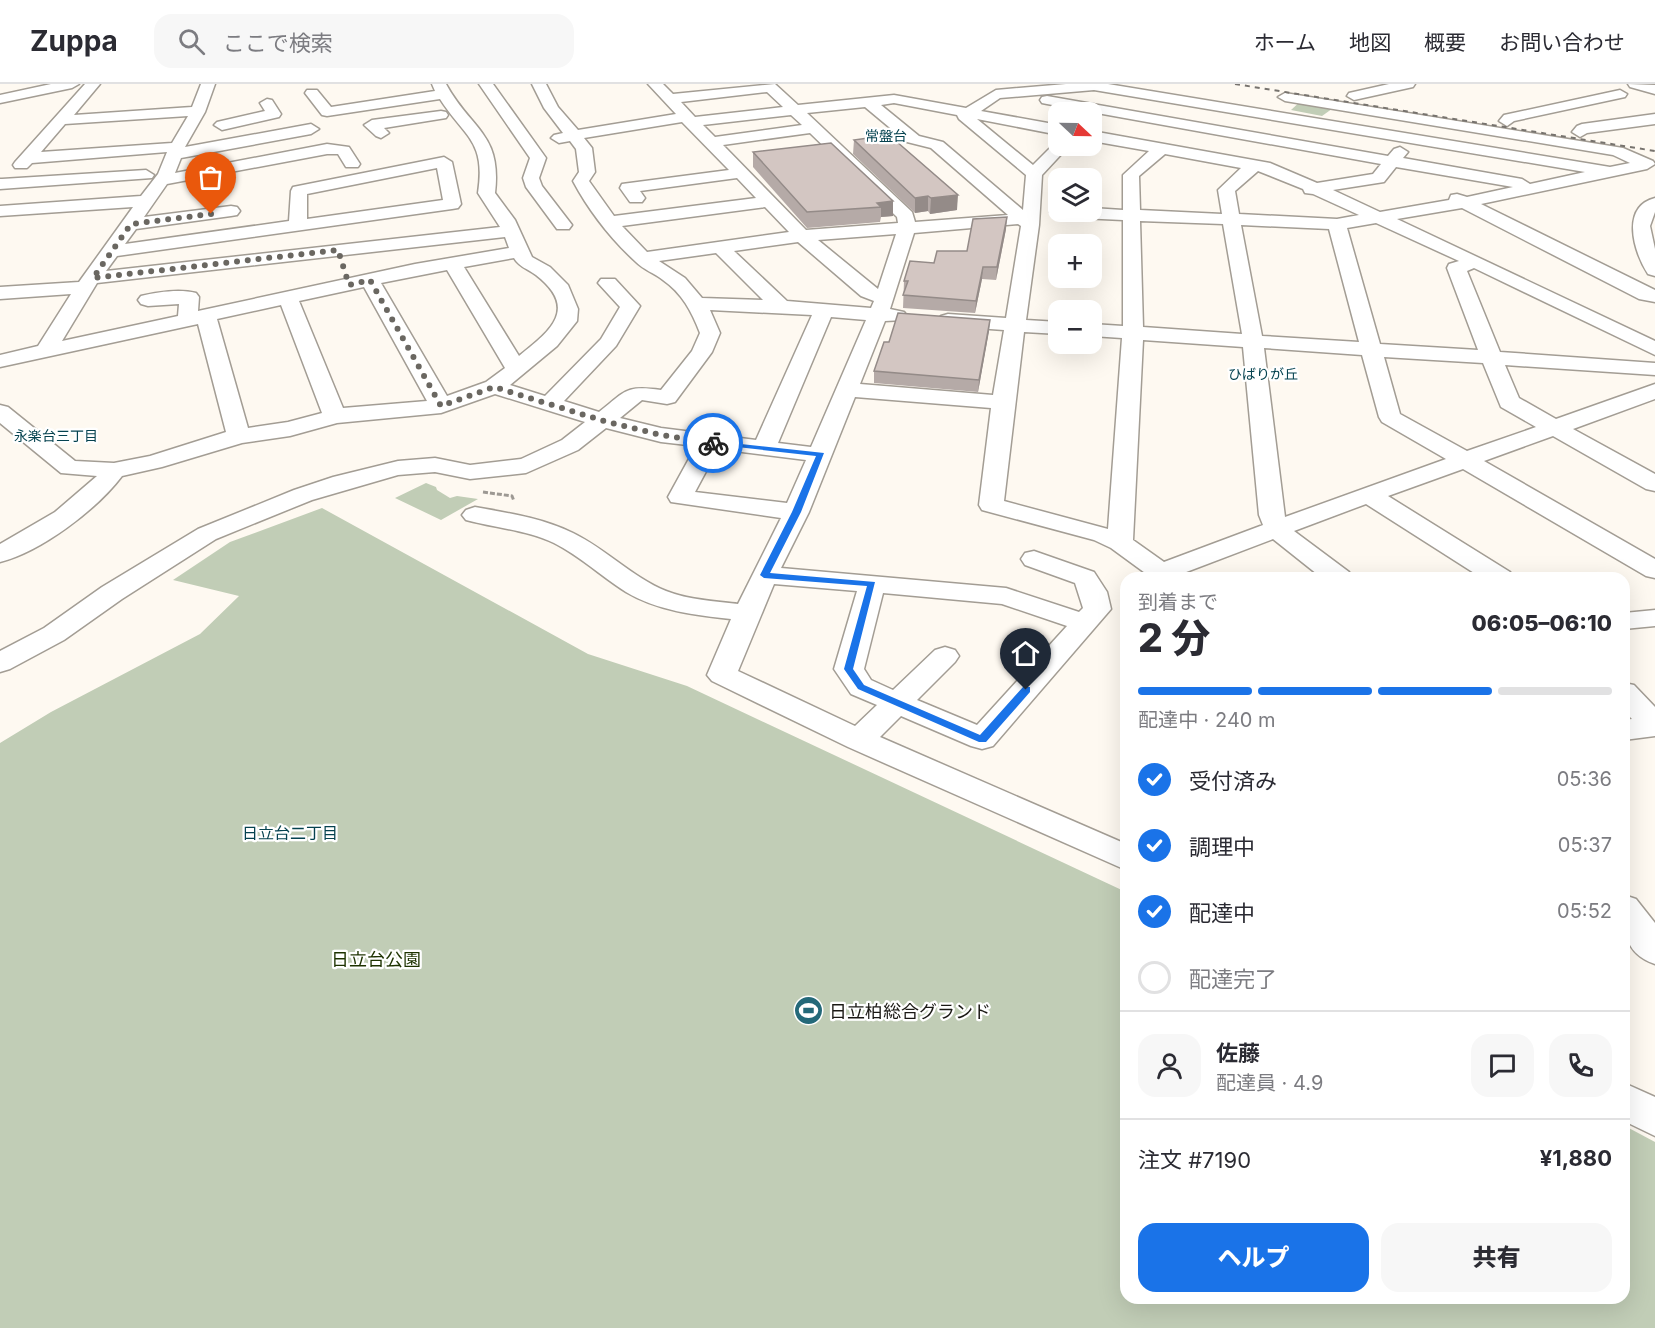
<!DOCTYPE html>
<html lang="ja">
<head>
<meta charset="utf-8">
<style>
	body { margin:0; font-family:Inter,"Noto Sans JP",sans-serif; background:#f7f7f7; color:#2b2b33; height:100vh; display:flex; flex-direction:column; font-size:22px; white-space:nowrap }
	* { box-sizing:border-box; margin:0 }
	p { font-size:20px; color:#7c7c81 }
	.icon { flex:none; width:33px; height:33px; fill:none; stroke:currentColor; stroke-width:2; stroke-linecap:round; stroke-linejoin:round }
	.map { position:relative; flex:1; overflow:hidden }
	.panel { position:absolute; left:1120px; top:488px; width:510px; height:732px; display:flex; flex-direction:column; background:#fff; border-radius:18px; box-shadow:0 6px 24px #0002 }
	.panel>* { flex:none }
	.needle { width:39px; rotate:112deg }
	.tools { position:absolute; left:1048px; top:18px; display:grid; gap:12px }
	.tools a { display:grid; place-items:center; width:54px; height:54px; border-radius:12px; background:#fff; box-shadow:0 6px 24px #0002; font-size:30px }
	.pin { position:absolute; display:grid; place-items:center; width:51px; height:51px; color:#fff; margin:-62px -26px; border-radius:50% 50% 50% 0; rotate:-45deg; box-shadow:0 0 6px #0007 }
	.pin .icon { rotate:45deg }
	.courier { position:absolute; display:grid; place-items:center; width:60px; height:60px; margin:-30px; border:4px solid #1a73e8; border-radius:50%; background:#fff; color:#222; box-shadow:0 2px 8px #0007 }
	.head em { font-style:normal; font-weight:800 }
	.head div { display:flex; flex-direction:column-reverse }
	.head { display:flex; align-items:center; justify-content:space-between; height:102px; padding:0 18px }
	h1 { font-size:39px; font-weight:800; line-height:45px }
	.bar { display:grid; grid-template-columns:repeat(4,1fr); gap:9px 6px; align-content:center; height:72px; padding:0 18px }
	.bar i { height:8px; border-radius:4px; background:#e1e1e2 }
	.bar .on { background:#1a73e8 }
	.bar p { grid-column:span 4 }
	.line { display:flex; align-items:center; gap:15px; padding:0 18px; border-top:2px solid #e1e1e2 }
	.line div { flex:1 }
	.round { display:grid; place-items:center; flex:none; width:63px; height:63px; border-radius:18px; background:#f7f7f7 }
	ol { padding:0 18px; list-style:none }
	li { display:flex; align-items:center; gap:18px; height:66px }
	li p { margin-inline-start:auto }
	li .icon { padding:6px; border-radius:50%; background:#1a73e8; color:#fff; stroke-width:4 }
	li:last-child { color:#7c7c81 }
	li i { width:33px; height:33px; border:3px solid #e1e1e2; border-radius:50% }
	.primary-button { display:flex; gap:12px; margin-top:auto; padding:12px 18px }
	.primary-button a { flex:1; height:69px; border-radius:18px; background:#1a73e8; color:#fff; font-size:24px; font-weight:800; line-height:69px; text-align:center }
	.primary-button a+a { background:#f7f7f7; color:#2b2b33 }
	header { display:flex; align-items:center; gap:36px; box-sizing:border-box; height:84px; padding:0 30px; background:#fff; border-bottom:2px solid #e1e1e2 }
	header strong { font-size:28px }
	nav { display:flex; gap:33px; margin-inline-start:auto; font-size:21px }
	.search { width:420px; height:54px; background:#f7f7f7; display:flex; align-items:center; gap:15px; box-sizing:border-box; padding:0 21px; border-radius:18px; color:#7c7c81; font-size:22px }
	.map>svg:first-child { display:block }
	.green { fill:#c1cdb6 }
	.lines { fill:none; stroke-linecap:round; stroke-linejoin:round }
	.minor-casing { stroke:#a39d94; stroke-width:3 }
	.path { stroke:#9d9993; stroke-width:3; stroke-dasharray:5 2; stroke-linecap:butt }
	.minor { fill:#fff; fill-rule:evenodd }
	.rail { stroke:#77736e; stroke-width:2; stroke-dasharray:5 5; stroke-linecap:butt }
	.wall { fill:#b5aaa7 }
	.shaded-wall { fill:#948b88 }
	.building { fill:#d3c6c2; stroke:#948b88; stroke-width:1.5 }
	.route { fill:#1a73e8 }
	.done { stroke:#6a6761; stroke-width:6; stroke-dasharray:0 10.8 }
	.labels { text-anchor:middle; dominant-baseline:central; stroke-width:4.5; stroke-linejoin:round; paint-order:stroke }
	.far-neighbourhood-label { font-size:14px; fill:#05424f; stroke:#fff }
	.neighbourhood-label { font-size:16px; fill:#05424f; stroke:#fff }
	.near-park-label { font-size:18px; fill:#1d3200; stroke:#fff }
	.near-poi-label { font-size:18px; fill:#1a1814; stroke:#fff; text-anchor:start }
</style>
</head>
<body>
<header>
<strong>Zuppa</strong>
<div class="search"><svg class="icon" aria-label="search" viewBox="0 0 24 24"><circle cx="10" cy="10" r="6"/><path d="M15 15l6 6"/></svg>ここで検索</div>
<nav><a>ホーム</a><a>地図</a><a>概要</a><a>お問い合わせ</a></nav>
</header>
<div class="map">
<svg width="1655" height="1244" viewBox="0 0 1655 1244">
	<rect width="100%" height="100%" fill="#fef9f1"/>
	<!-- green -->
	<g class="green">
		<polygon points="1302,16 1336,22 1322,32 1291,26"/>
		<polygon points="426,399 436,403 437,406 450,414 457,412 478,415 441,436 395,414"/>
		<polygon points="322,424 588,570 687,602 1126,808 1126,1214 1624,1214 1625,1042 1655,1058 1655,1244 0,1244 0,659 51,628 200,550 239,512 173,496 230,458"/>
	</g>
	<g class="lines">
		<defs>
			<g id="minor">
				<polygon points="51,0 79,0 72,4 0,19 0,11"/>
				<path d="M 85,0 L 100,0 L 74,31 L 192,23 L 201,0 L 215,0 L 205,28 L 185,63 L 311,40 L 319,45 L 311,50 L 181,74 L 175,89 L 327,60 L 349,63 L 360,80 L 358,83 L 346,83 L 338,70 L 327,70 L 167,100 L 144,133 L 231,122 L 237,123 L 240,127 L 237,131 L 231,132 L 136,145 L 125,160 L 289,137 L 291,107 L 293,103 L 444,73 L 452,78 L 461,120 L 458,124 L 452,125 L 117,172 L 106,187 L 500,143 L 478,109 C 486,56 465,54 440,15 L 327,32 L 322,31 L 305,9 L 307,6 L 317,6 L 331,23 L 435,7 L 432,0 L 446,0 C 471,46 502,49 495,109 L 515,136 L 532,173 L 550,183 L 568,201 L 578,225 L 577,237 L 557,262 L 510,301 L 545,312 L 601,255 L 620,223 L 598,199 L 601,195 L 615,195 L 640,222 L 616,262 L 564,317 L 599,328 C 626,307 625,301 661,306 L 692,267 L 700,249 C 692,228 682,209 663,196 C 654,189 644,186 636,178 C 611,155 589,127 573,97 L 579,88 L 576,65 L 570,57 L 559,59 L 551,54 L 554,51 L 563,49 L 544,24 L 532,0 L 546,0 L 558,23 L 578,46 L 676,30 L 648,0 L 663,0 L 673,10 L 775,0 L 798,21 L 894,11 L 966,24 L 996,6 L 1066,0 L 1108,0 L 1610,83 L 1630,79 L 1613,71 L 1285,17 L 1278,13 L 1285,9 L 1623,64 L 1653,77 L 1655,80 L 1647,85 L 1481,120 L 1655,206 L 1655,218 L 1639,215 L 1462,124 L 1397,135 L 1655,257 L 1655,271 L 1474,184 L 1467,187 L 1500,268 L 1655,279 L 1655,291 L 1505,281 L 1519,314 L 1556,335 L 1655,300 L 1655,315 L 1573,345 L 1655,390 L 1655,407 L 1646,405 L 1553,352 L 1484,377 L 1655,475 L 1655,494 L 1646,492 L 1463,385 L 1388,412 L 1510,488 L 1514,494 L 1482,494 L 1366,420 L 1294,447 L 1349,488 L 1353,494 L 1322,494 L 1273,455 L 1181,490 L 1183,494 L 1152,494 L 1111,464 L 1094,456 L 982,426 L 979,421 L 991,324 L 855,313 L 809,428 L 781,484 L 1006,504 L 1079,528 L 1083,524 L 1075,499 L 1025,481 L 1021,475 L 1025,469 L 1034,467 L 1094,488 L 1107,508 L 1111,525 L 993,662 L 982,665 L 971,662 L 901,632 L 880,653 L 1126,760 L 1126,786 L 848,663 L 712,597 L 707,591 L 731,535 C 695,531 658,527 626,508 C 602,493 580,472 554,459 C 526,446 496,444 466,436 L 462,431 L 466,426 L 475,423 C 508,429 542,434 573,449 C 606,465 632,493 666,507 C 689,516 714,517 738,520 L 781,434 L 671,418 L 668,413 L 696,362 L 661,358 L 606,344 L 578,366 L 526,389 L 470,395 L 435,388 L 398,391 L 312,416 L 216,455 L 122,515 L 64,556 L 10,585 L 0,588 L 0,567 L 44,544 L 102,503 L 198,445 L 294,406 L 333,393 L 398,377 L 435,374 L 470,381 L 521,375 L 562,356 L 585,338 L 495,310 L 441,329 L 337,339 L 290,352 L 242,359 L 162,383 L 122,392 C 97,425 41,468 0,478 L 0,460 L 55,428 L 97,392 L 61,389 L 0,339 L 0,321 L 8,323 L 75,377 L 114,379 L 150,372 L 226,348 L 198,240 L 0,283 L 0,271 L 38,262 L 71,210 L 0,215 L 0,203 L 79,198 L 133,123 L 0,132 L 0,122 L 141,112 L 158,90 L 167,68 L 32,79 L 27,84 L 15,84 L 13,81 L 15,78 ZM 1094,6 L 1585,88 L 1530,100 L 1522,95 L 1403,74 L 1408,68 L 1400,63 L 1394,65 L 1388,72 L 1047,12 L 1042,13 L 1040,16 L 1042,19 L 1047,20 L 1381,80 L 1373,90 L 1317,99 L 1270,79 L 1092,47 L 1092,57 L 1149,67 L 1123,91 L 1123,126 L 1092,124 L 1092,128 L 1059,128 L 1059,123 L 1053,124 L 1050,128 L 1053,132 L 1059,133 L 1123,136 L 1123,242 L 1092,240 L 1092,252 L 1122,254 L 1108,445 L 1004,417 L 1024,248 L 1059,250 L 1059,238 L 1026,236 L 1039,141 L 1042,91 L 1069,62 L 1059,62 L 1059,58 L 1055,59 L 1033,81 L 977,35 L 1059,51 L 1059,41 L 981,27 L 1000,14 ZM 767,8 L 783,23 L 695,33 L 681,18 ZM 894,19 L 957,31 L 959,35 L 1026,91 L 1023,126 L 943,58 L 919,52 L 881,21 ZM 865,23 L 907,58 L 931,64 L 1008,131 L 915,138 L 912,128 L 807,29 ZM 791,31 L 802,41 L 715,53 L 703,41 ZM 188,32 L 172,59 L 41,68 L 65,40 ZM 682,38 L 729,86 L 622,100 L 620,104 L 630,118 L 642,118 L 645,114 L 640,107 L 737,94 L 756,114 L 614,132 L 589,97 L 595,88 L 592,64 L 584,54 ZM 810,49 L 897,133 L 898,139 L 806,146 L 723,61 ZM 1165,70 L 1241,84 L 1218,106 L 1222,130 L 1140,126 L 1139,92 ZM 1396,83 L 1513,103 L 1467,113 L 1457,110 L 1451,111 L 1449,116 L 1380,128 L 1333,106 L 1384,98 ZM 437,84 L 443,116 L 307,135 L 307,110 ZM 1258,87 L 1303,105 L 1305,109 L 1313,110 L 1359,131 L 1337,135 L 1239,130 L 1235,107 ZM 765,123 L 789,148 L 647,168 L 622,142 ZM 1140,137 L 1223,140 L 1242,250 L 1143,243 ZM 1376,139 L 1459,177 L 1449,180 L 1447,184 L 1478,266 L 1380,260 L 1347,144 ZM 1018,140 L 1021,142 L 1006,234 L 948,230 L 941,232 L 938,236 L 941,240 L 948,242 L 1004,246 L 993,311 L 860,300 L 885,237 L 904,236 L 907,232 L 904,228 L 890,225 L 914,149 ZM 1241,141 L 1329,145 L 1359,258 L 1262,252 ZM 896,150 L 878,205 L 818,156 ZM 505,153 L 509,164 L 415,180 L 198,227 L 199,213 L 196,209 C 180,205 157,208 141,212 L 138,216 L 141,220 L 148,222 L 179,220 L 178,232 L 62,257 L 97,199 ZM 798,158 L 861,212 L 874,217 L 871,224 L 787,217 L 734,167 ZM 716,169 L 763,216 L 702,214 L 685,194 L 659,177 ZM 514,174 C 519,183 528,185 536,191 C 580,225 549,248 519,272 L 464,183 ZM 447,186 L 505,284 L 486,298 L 447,312 L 381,199 ZM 364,203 L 427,317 L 343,324 L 299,217 ZM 281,221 L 322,329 L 288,338 L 248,344 L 217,235 ZM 710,226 L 812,231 L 756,356 L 661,344 L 620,334 L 642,316 L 667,320 L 675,318 L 712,268 L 720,249 ZM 831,233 L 866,236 L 811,363 L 778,359 ZM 1143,256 L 1243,263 L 1259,431 L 1263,441 L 1164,478 L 1133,456 ZM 1264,264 L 1362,271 L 1379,333 L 1382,338 L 1446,375 L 1285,433 ZM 1384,273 L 1483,279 L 1501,323 L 1536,343 L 1467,367 L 1400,330 ZM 718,365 L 806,376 L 787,419 L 695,408 ZM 774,500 L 857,507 L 834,585 L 851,610 L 877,621 L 855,642 L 738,587 ZM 883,509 L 1002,520 L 1067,542 L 977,641 L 917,616 L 955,578 L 959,572 L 955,566 L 945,563 L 935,566 L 893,606 L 871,596 L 864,585 Z"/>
				<polygon points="479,0 493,0 546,74 539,94 542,102 572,141 569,145 557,145 526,103 523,94 530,74"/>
				<polygon points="1389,0 1415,0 1413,3 1354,16 1347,12 1349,9"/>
				<polygon points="1628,0 1655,1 1655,10 1630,3"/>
				<polygon points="1620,6 1627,10 1625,13 1514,37 1507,42 1499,37 1504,31"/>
				<polygon points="267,15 272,16 281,30 279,33 222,46 214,41 217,38 265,27 260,19"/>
				<polygon points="441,27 446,28 448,31 446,34 384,44 389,49 381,54 376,52 364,41 372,36"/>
				<polygon points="1655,30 1655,40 1587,49 1580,53 1572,48 1577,42 1582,40"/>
				<polygon points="146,86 154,91 152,94 0,105 0,95 2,95"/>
				<path d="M 1655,114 L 1655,128 L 1650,142 L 1655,165 L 1655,192 L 1648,190 C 1634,169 1620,123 1655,114 Z"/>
				<polygon points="1655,526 1655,542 1624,545 1624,529"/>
				<polygon points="1624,599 1634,601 1655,623 1655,652 1624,656 1624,636 1632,635 1624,627"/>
				<path d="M 1624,811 L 1636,815 L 1655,839 L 1655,880 C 1621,869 1624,841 1624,811 Z"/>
				<polygon points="1624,999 1655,1013 1655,1052 1624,1037"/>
			</g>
		</defs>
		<!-- minor casing -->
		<use href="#minor" class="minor-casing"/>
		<!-- path -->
		<polyline class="path" points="483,408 512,412 514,417"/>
		<!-- minor -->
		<use href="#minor" class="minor"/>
		<!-- rail -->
		<polyline class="rail" points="1235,0 1655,67"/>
	</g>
	<!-- wall -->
	<g class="wall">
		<polygon points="854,56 957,126 930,130 928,127 915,129 853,70"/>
		<polygon points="831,59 893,132 881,133 880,138 807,144 753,83 753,68"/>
		<polygon points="1006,145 996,196 982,195 975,229 903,224 904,197 934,179 967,167"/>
		<polygon points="989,247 978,308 874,299 874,287 889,258"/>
	</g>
	<!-- shaded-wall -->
	<g class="shaded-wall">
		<polygon points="958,111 957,126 930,130 931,114"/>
		<polygon points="928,112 928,127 915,129 915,114"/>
		<polygon points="893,117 893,132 881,133 881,123 877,119"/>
		<polygon points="1007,133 1006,145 996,196 997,183"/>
		<polygon points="983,183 982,195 975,229 976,217"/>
		<polygon points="990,236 989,247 978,308 979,296"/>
	</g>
	<!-- building -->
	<g class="building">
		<polygon points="889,51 958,111 931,114 928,112 915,114 854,56"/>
		<polygon points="831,59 893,117 877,119 881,123 807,128 753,68"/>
		<polygon points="1007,133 997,183 983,183 976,217 903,211 908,197 904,197 910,177 934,179 937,167 967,167 973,135"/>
		<polygon points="898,229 990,236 979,296 874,287 884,258 889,258"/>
	</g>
	<!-- route -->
	<polygon class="route" points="713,357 824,369 801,428 770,489 875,498 853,585 864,601 980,651 1023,603 1030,603 1030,608 986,658 979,658 858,605 844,585 867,502 764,494 760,491 792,428 816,372 710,360 709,359"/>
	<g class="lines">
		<!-- done -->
		<polyline class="done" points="211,130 131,140 93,194 338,166 349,201 370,196 441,322 494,303 604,337 661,351 713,359"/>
	</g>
	<!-- icons -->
	<defs>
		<symbol id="stadium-disc" viewBox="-11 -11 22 22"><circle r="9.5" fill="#246979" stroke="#fff"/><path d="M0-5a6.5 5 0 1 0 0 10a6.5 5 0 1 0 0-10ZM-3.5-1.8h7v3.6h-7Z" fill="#fff"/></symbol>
	</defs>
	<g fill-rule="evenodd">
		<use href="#stadium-disc" x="792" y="910" width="33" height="33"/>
	</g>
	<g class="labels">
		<!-- far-neighbourhood labels -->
		<g class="far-neighbourhood-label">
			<text x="886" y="51">常盤台</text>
			<text x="1263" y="289">ひばりが丘</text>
			<text x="56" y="351">永楽台三丁目</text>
		</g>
		<!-- neighbourhood labels -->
		<g class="neighbourhood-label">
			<text x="290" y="749">日立台二丁目</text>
		</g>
		<!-- near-park labels -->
		<g class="near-park-label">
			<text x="376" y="875">日立台公園</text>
		</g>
		<!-- near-poi labels -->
		<g class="near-poi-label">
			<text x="829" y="927">日立柏総合グランド</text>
		</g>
	</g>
</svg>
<div class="tools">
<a><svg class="needle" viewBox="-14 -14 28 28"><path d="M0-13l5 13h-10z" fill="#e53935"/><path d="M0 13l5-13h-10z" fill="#7c7c81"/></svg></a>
<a><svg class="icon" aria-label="layers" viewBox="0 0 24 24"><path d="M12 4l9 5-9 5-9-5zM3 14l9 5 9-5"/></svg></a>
<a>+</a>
<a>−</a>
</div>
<div class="pin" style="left:211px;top:130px;background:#ea580c"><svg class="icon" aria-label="bag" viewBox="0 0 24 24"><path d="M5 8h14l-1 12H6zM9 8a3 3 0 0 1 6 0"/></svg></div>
<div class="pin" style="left:1026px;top:606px;background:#1f2937"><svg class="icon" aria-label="home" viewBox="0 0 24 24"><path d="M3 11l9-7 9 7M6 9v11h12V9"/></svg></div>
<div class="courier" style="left:713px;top:359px"><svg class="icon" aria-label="bike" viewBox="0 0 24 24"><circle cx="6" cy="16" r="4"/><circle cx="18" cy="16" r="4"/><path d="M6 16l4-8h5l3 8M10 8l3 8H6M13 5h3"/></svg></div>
<section class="panel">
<div class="head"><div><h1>2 分</h1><p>到着まで</p></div><em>06:05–06:10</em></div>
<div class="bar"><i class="on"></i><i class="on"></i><i class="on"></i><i></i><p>配達中 · 240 m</p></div>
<ol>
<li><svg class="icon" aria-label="check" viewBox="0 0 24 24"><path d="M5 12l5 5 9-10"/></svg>受付済み<p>05:36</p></li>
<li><svg class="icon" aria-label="check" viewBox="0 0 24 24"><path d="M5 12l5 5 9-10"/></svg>調理中<p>05:37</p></li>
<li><svg class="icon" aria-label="check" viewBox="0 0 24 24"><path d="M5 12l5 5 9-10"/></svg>配達中<p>05:52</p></li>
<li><i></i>配達完了</li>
</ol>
<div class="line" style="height:108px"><a class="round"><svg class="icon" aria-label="person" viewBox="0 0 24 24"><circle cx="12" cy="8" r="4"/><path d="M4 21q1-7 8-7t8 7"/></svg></a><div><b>佐藤</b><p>配達員 · 4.9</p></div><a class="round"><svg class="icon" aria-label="chat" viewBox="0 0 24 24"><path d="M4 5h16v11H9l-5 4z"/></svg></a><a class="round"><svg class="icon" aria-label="phone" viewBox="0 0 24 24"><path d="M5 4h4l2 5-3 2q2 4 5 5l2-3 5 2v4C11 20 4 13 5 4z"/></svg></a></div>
<div class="line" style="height:78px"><div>注文 #7190</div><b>¥1,880</b></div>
<div class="primary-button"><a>ヘルプ</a><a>共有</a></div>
</section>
</div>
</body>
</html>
